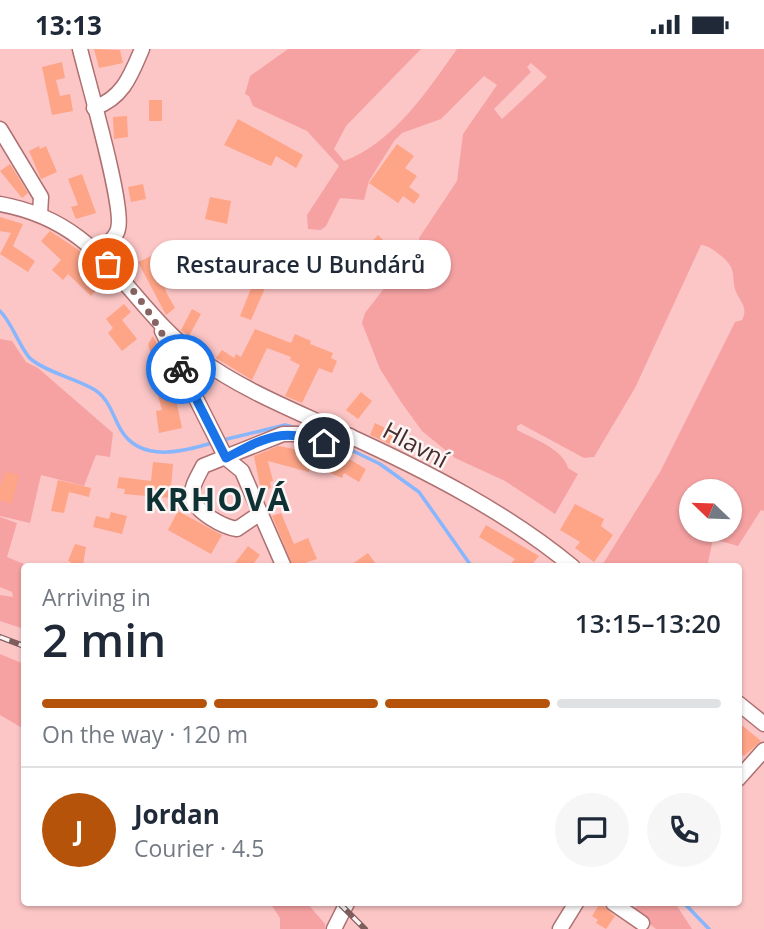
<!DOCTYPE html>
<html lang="en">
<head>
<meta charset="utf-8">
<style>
	body { margin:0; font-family:"Open Sans",sans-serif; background:#f6f6f7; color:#1f2937; height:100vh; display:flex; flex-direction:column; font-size:26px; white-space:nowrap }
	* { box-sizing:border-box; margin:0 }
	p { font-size:23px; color:#747a83 }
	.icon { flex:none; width:38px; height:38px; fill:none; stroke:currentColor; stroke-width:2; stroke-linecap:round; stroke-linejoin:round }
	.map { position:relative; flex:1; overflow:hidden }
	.panel { position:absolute; left:21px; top:514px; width:721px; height:343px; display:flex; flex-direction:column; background:#fff; border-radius:7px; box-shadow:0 2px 5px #0004 }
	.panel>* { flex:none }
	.needle { width:46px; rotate:293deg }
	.buttons { position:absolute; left:679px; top:430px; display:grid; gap:14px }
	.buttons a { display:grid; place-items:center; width:63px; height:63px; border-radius:50%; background:#fff; box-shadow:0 2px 5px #0004; font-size:35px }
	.pin { position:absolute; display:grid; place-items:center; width:60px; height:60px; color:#fff; margin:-30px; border:4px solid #fff; border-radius:50%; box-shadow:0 2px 7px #0007 }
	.courier { position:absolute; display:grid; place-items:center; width:70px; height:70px; margin:-35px; border:5px solid #1a73e8; border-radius:50%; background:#fff; color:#222; box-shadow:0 2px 9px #0007 }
	.bubble { position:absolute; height:49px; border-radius:24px; background:#fff; box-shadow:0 2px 5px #0004; font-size:23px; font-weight:600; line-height:49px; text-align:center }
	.overview em { font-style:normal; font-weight:600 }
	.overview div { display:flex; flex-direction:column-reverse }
	.overview { display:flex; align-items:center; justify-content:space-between; height:119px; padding:0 21px }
	h1 { font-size:46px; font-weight:600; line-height:52px }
	.bar { display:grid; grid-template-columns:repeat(4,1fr); gap:10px 7px; align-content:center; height:84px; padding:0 21px }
	.bar i { height:9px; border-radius:5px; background:#e0e1e3 }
	.bar .active { background:#b45309 }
	.bar p { grid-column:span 4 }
	.line { display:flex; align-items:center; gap:18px; padding:0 21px; border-top:2px solid #e0e1e3 }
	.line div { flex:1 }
	.round { display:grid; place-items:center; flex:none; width:74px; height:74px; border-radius:37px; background:#f6f6f7 }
	.status { display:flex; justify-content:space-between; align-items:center; height:49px; padding:0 35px; background:#fff; direction:ltr }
	.status svg { height:19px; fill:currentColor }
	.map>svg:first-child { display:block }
	.green { fill:#f6a2a3; fill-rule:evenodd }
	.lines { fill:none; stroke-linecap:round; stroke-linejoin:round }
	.stream { stroke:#87b6fd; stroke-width:3.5 }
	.building { fill:#fea487 }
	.minor-casing { stroke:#ae7071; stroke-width:17 }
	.minor { stroke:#fff; stroke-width:14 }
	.rail-casing { stroke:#805d5d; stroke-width:6 }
	.rail { stroke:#fcf5f5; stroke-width:3.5; stroke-dasharray:10; stroke-linecap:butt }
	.done { stroke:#876363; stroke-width:7; stroke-dasharray:0 12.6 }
	.route { stroke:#1a73e8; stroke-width:9 }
	.labels { text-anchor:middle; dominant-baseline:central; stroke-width:5; stroke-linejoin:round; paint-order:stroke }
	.street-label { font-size:24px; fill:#472d2d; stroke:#fcf5f5 }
	.district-label { font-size:32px; font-weight:bold; letter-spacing:2px; fill:#0e3133; stroke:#fcf5f5 }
</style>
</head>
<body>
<div class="status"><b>13:13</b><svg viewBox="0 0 49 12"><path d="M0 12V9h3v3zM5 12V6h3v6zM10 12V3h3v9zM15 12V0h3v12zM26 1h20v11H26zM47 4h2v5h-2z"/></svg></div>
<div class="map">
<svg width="764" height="880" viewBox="0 0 764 880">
	<rect width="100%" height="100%" fill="#fdc6c6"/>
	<!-- green -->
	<g class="green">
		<path d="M 288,0 L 421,0 L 346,77 L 334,100 L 344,112 C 393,94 428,41 457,0 L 764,0 L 764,462 L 761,461 L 738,497 L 713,490 L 707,518 L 601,518 L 660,423 L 735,273 L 742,271 C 749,257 739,253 735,240 C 733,233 734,224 731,218 C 727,210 708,195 701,196 L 635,339 L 594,408 L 584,409 L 521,375 L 517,377 L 517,381 C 534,390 563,400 568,419 L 578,425 L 555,465 L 505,432 L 455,409 L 422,382 L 401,353 L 380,320 L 362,274 L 365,264 L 396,224 L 409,231 C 422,218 421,205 419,189 L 457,132 L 463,85 L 497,36 L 484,27 L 441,70 L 402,84 L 394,92 L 369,132 L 364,151 L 340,149 L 326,177 L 321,181 L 308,180 L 307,166 L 339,117 L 307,82 L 253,57 L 249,47 L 245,45 L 250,27 ZM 531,14 L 547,28 L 502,70 L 494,60 L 531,23 L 527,18 ZM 691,443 L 730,443 L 730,481 L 691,481 Z"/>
		<polygon points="0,290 12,292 26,313 38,319 113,384 110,408 96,406 84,437 41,426 30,474 0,467"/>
		<polygon points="0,468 17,474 7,508 31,518 24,518 24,580 0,572 0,546 13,548 12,543 0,538"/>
		<polygon points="0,605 24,615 24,680 0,666"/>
		<polygon points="270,854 307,854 325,875 325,880 280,880 280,869"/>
		<polygon points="642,854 675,854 692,880 656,880 631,861"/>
	</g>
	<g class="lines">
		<!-- stream -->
		<g class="stream">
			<path d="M 0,262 C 13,275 22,304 32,311 C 50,325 76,329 95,341 C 110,351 113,368 121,381 C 141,415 186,402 215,393"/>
			<polyline points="223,391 285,376 297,379"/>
			<polyline points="349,400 380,415 419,443 472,518"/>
			<polyline points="684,854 709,880"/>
		</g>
	</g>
	<!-- building -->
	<g class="building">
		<polygon points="94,0 120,1 123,14 99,19"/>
		<polygon points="62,13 65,29 56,31 60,47 70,45 73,62 52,66 42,18"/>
		<rect x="149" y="51" width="13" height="21"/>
		<polygon points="127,67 128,88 114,90 113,68"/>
		<polygon points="238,70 303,106 296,119 276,107 271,117 224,96"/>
		<polygon points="397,95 414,107 405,119 417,127 409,138 420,146 414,155 403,147 398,154 369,134"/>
		<polygon points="39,97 40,100 46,97 57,123 41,130 29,102"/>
		<polygon points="10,115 28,144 22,149 0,122"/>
		<polygon points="82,125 96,164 76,170 71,158 78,156 68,130"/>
		<polygon points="143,135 146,150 131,153 128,138"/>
		<polygon points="210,148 231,152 227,175 205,170"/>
		<polygon points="0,168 23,175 13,197 35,212 28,223 0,205 11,184 0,182"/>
		<polygon points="50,182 80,202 107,229 91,247 68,225 63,231 52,221 61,211 41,192"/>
		<polygon points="378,186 388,196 376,210 365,200"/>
		<polygon points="236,197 251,201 252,198 267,204 256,223 230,215"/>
		<polygon points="158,204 165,222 162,224 166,243 175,259 166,266 138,213"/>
		<polygon points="258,222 270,228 251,271 240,267"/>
		<polygon points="124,255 131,263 122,271 137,290 122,302 108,284 113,279 106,270"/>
		<polygon points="192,260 201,265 189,287 181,281"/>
		<polygon points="255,280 291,294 295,285 311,292 310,295 333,304 331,309 337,312 332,324 319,319 302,354 285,347 300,316 290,311 291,308 267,299 252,331 216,309 222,301 234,309 236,305 241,308"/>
		<polygon points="153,287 169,318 182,379 159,384 156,362 162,361 155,336 160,335 148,295"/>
		<polygon points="361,343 372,352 358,370 346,361"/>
		<polygon points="375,374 402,387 396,398 370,386"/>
		<polygon points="278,397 349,410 366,420 359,433 344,424 342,429 321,420 310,418 309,423 268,412 273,432 270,433 271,439 261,442 254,407"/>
		<polygon points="153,413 173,415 170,449 124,445 125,440 117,439 119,428 151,432"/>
		<polygon points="6,423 19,426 12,455 0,451 0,438"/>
		<polygon points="58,431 91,439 89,448 69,443 64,464 51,462"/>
		<polygon points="575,455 604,470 601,477 613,486 594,513 575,499 580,493 560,481"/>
		<polygon points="178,462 222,486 211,505 168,481"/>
		<polygon points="111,463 127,467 122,485 93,478 96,467 109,470"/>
		<polygon points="281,464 294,495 308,489 317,510 293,518 272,467"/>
		<polygon points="486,476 539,507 530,518 508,518 515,510 479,488"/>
		<polygon points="75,495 86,498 83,516 69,518 71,513 68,512"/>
		<polygon points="248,497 260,506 251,518 232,518"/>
		<polygon points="368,504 378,518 348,518"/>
		<polygon points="738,673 761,692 744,707 738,703"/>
		<polygon points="600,854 615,867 606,880 596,874 598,871 592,867"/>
	</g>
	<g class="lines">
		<defs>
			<g id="minor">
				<path d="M 80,0 C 87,30 125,158 118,180 C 116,190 104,197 97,204"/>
				<path d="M 94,59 C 123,49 131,26 142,0"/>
				<polyline points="0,80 41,148 40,165"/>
				<path d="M 0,155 C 106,174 123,253 200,310 C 244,342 296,362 345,385 C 424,421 507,463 573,518"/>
				<polyline points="162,282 226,409 242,422 284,518"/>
				<path d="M 259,465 L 237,480 C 223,478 196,463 192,449 C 190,438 199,426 203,417 L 283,385 L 304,385 L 344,402 L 350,387"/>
				<polyline points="738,654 764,675"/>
				<polyline points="738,730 764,701"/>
				<polyline points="613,854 642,874"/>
				<polyline points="334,880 347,854"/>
				<polyline points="560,880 576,854"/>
			</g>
		</defs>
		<!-- minor casing -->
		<use href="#minor" class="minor-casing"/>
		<!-- minor -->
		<use href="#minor" class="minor"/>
		<defs>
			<g id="rail">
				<polyline points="0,588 24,597"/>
				<polyline points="339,854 365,880"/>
			</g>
		</defs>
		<!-- rail casing -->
		<use href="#rail" class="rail-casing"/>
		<!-- rail -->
		<use href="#rail" class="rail"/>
	</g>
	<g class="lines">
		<!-- done -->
		<path class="done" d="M 108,215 C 141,245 161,281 181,320"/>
		<!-- route -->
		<path class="route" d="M 181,320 L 226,409 C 263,390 282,377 324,394"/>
	</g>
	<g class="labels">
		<!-- street labels -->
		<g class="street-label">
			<text transform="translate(416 395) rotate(28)">Hlavní</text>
		</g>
		<!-- district labels -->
		<g class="district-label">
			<text x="218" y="449">KRHOVÁ</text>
		</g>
	</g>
</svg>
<div class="buttons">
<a><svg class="needle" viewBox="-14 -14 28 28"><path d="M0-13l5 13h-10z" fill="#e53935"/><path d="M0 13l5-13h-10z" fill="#747a83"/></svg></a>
</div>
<div class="pin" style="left:108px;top:215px;background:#ea580c"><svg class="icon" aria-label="bag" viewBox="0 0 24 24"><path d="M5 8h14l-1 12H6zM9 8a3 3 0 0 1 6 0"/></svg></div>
<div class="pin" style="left:324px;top:394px;background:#1f2937"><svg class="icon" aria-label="home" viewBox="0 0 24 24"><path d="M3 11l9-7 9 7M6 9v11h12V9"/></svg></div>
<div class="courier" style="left:181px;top:320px"><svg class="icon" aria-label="bike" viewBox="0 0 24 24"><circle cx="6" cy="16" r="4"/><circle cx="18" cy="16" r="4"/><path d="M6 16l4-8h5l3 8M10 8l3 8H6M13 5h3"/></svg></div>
<div class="bubble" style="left:150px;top:191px;width:301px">Restaurace U Bundárů</div>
<section class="panel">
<div class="overview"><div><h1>2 min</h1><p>Arriving in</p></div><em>13:15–13:20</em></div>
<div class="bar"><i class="active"></i><i class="active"></i><i class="active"></i><i></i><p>On the way · 120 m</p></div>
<div class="line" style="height:126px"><b class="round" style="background:#b45309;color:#fff">J</b><div><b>Jordan</b><p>Courier · 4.5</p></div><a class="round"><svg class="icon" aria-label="chat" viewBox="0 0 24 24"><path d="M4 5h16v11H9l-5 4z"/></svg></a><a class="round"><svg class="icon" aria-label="phone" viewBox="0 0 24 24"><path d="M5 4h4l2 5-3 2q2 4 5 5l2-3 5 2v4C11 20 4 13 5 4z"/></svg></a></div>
</section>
</div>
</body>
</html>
